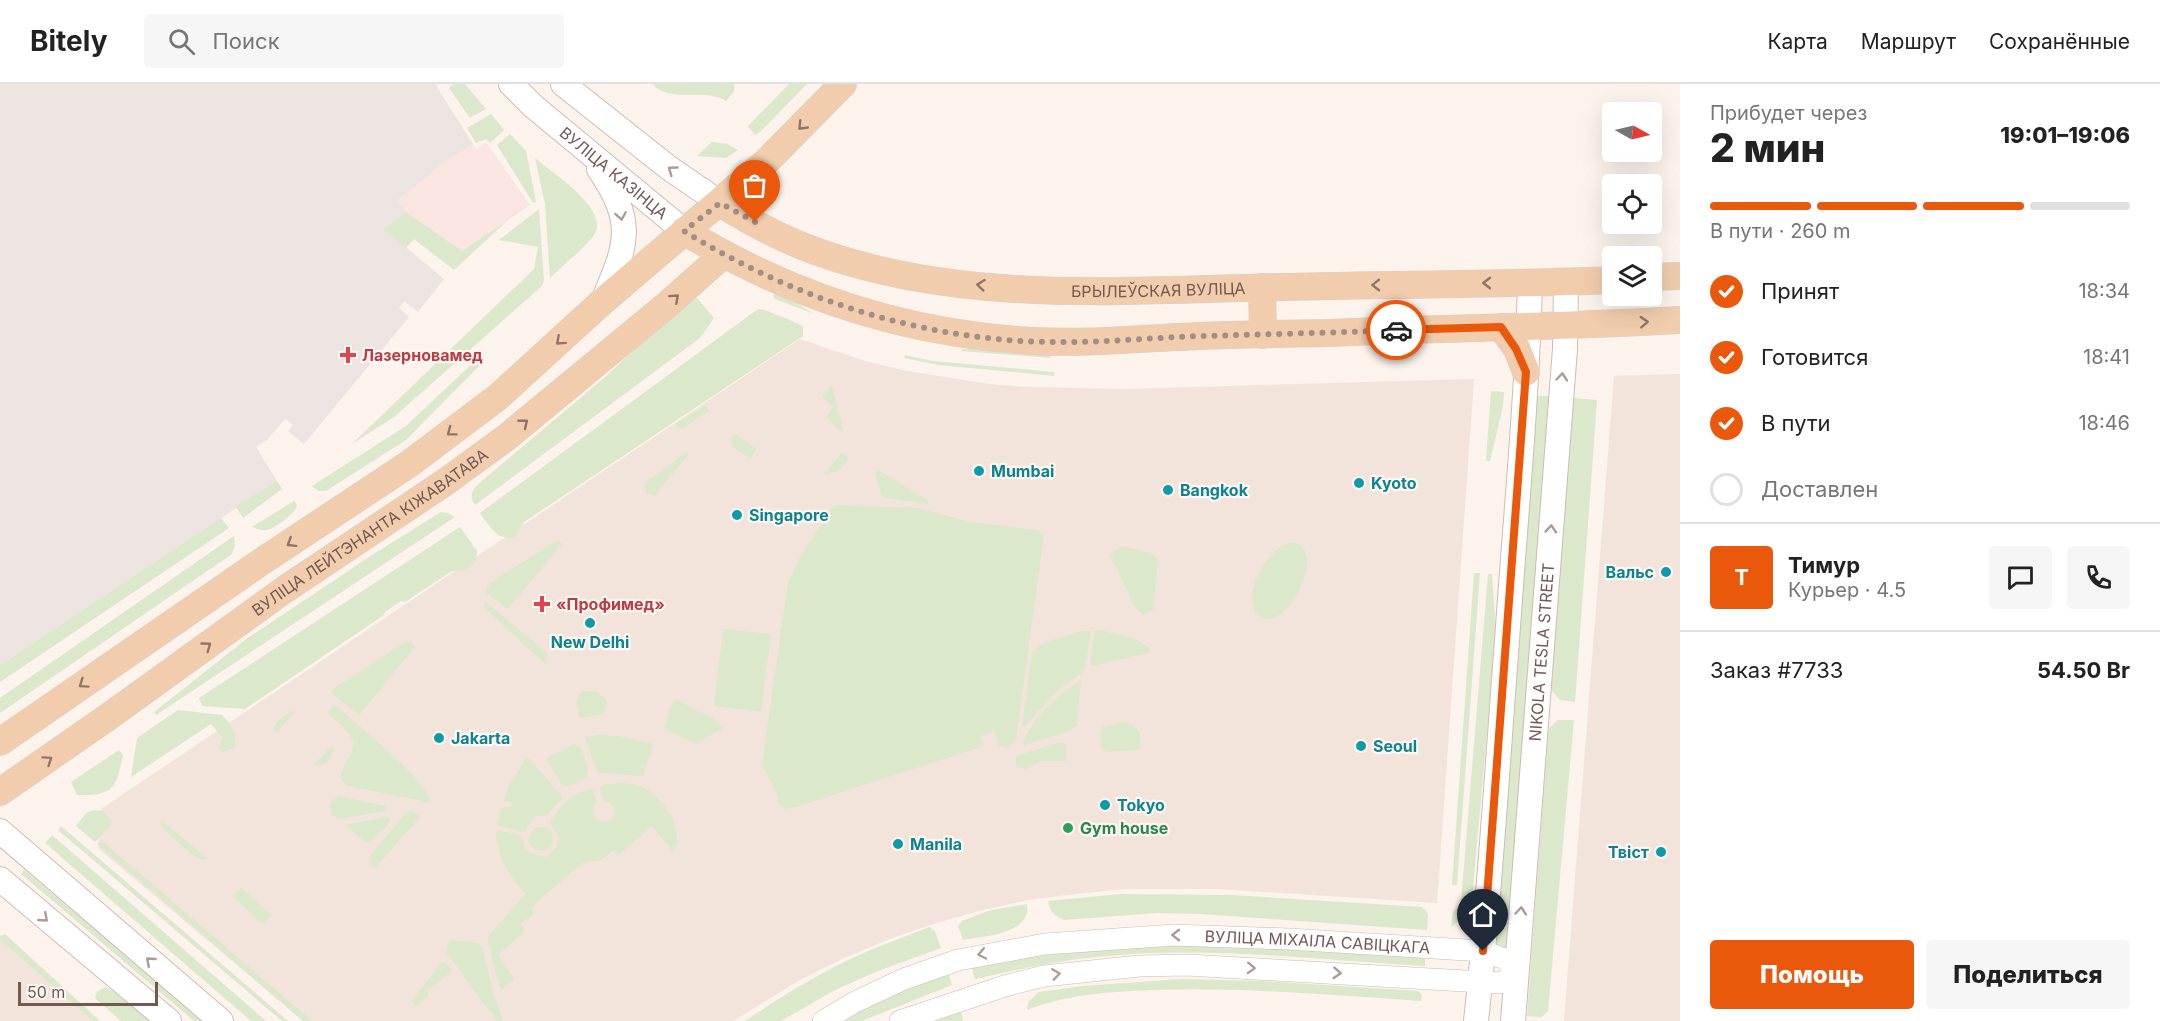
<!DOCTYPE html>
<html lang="ru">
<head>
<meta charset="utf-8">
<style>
	body { margin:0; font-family:Inter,sans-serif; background:#f6f6f6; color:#222; height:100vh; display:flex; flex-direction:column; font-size:22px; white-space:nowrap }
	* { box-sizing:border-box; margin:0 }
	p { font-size:20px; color:#767676 }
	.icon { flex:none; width:33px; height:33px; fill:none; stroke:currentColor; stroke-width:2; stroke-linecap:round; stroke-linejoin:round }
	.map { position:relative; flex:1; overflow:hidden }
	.panel { display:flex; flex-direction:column; background:#fff; width:480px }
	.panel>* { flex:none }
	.needle { width:39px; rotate:98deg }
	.buttons { position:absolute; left:1602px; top:18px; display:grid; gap:12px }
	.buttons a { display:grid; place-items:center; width:60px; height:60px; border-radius:6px; background:#fff; box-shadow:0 6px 24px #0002; font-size:30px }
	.scale { position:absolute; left:18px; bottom:15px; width:140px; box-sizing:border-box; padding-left:6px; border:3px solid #745851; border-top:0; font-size:16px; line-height:21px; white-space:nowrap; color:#745851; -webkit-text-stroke:4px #fdf7f3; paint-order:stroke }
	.pin { position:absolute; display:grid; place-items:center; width:51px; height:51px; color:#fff; margin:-62px -26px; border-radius:50% 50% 50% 0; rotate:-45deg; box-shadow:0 0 6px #0007 }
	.pin .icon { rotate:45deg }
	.courier { position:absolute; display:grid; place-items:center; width:60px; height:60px; margin:-30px; border:4px solid #ea580c; border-radius:50%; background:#fff; color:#222; box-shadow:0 2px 8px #0007 }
	.headline em { font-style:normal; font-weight:800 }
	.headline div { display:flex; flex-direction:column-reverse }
	.headline { display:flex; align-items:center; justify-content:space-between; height:102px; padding:0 30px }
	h1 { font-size:39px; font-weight:800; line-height:45px }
	.bar { display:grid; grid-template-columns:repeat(4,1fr); gap:9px 6px; align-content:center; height:72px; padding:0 30px }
	.bar i { height:8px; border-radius:4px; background:#e0e0e0 }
	.bar .current { background:#ea580c }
	.bar p { grid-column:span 4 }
	.line { display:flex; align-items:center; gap:15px; padding:0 30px; border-top:2px solid #e0e0e0 }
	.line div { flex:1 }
	.round { display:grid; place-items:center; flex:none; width:63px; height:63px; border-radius:6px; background:#f6f6f6 }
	ol { padding:0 30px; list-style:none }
	li { display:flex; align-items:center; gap:18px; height:66px }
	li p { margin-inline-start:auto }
	li .icon { padding:6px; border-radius:50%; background:#ea580c; color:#fff; stroke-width:4 }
	li:last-child { color:#767676 }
	li i { width:33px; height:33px; border:3px solid #e0e0e0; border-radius:50% }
	.cta { display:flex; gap:12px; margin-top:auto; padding:12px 30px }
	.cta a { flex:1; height:69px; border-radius:6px; background:#ea580c; color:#fff; font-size:24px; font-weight:800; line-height:69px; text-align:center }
	.cta a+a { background:#f6f6f6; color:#222 }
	header { display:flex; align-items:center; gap:36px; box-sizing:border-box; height:84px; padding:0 30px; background:#fff; border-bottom:2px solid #e0e0e0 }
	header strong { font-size:28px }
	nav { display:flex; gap:33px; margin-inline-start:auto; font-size:21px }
	.search { width:420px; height:54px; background:#f6f6f6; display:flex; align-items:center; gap:15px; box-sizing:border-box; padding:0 21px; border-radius:6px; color:#767676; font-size:22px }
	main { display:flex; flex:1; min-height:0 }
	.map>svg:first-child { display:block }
	.residential { fill:#f2e4db }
	.commercial { fill:#fae5e1 }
	.industrial { fill:#ebe4e1 }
	.green { fill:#dbe8cb }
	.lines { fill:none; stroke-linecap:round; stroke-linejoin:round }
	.tertiary-casing { stroke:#cebcb5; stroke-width:22 }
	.secondary-casing { stroke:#d1bbb3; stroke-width:26 }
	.primary-casing { stroke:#d8d0ce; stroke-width:28 }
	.tertiary { stroke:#fff; stroke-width:21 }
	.secondary { stroke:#fff; stroke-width:24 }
	.primary { stroke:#f1cdad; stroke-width:27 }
	.oneway { stroke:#937568 }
	.oneway2 { stroke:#ac9b97 }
	.done { stroke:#a38e87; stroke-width:6; stroke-dasharray:0 10.8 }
	.route { stroke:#ea580c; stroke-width:8 }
	.health-dot { fill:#e0444e; stroke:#fdf7f3; stroke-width:2 }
	.culture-dot { fill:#0f9aa8; stroke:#fdf7f3; stroke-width:2 }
	.leisure-dot { fill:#2e9e5b; stroke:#fdf7f3; stroke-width:2 }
	.labels { text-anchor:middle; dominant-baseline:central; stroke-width:4.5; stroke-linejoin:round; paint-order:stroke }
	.street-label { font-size:16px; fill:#745851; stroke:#fdf7f3 }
	.health-label { font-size:16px; font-weight:bold; fill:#be3a42; stroke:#fdf7f3; text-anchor:start }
	.culture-label { font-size:16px; font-weight:bold; fill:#0d838f; stroke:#fdf7f3; text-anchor:start }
	.leisure-label { font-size:16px; font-weight:bold; fill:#27864d; stroke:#fdf7f3; text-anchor:start }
</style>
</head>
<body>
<header>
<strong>Bitely</strong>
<div class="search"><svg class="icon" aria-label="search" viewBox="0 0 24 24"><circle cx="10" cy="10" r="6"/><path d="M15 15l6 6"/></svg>Поиск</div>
<nav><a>Карта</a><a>Маршрут</a><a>Сохранённые</a></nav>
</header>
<main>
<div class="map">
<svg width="1680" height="937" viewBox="0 0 1680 937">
	<rect width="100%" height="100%" fill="#fbf3ec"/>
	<!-- residential -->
	<g class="residential">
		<polygon points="800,255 865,277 907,287 989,300 1028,303 1125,305 1474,295 1437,819 1218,805 1124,805 1076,810 1028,816 979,827 933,840 887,856 842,875 798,897 733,937 303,937 98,764 101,725"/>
		<polygon points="1680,290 1680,937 1564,937 1614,292"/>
		<polygon points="0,856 93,937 0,937"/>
	</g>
	<!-- commercial -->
	<polygon class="commercial" points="486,58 530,121 462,167 406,128 397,117 446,77 473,60 476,65"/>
	<!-- industrial -->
	<polygon class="industrial" points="0,0 435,0 473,60 446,77 397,117 406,128 385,146 444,195 418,228 404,217 399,224 409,233 304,360 288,347 293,341 285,335 267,356 256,363 277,397 0,581"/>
	<!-- green -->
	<g class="green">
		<polygon points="454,0 465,0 486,25 470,34 449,4"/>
		<path d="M 652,0 L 734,0 L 734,7 L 726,17 C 704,3 671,20 652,0 Z"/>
		<polygon points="789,0 807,0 761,47 755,51 748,42"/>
		<polygon points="491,30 504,46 490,59 486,55 476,59 467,44"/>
		<polygon points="510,50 526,67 536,118 533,119 497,61"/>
		<polygon points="712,58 727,60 738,66 726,74 697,72"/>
		<path d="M 535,74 C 551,88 605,122 596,147 C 592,158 560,184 550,194 L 545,120 Z"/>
		<polygon points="539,125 544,197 542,202 394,333 352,360 534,185 538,163 499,156"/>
		<polygon points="406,128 462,167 508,136 454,186 414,155 406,164 384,146"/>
		<polygon points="776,206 814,230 775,215 773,211"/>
		<path d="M 697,214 L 714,234 L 700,254 L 475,421 C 470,413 471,409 476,402 L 604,294 L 678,225 Z"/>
		<path d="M 758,225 L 765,226 L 799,240 L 803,243 L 803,252 L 524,438 L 516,453 C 497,458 490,442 480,429 Z"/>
		<polygon points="963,265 1029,265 1049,269 1051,274 961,267"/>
		<polygon points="905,271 933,277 1054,288 1054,292 939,281 904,274"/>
		<polygon points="475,277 480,281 406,356 326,407 318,407 312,402 406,342"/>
		<polygon points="832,301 843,347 840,347 826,333 834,323 822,313"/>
		<polygon points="1491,307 1504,308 1503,322 1490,377 1486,377"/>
		<polygon points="1536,312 1549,312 1511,858 1507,864 1503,864 1497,860 1497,857"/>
		<polygon points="1572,314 1597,316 1575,618 1560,616 1552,607 1551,601"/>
		<polygon points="706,321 709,327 682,345 678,344 676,340"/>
		<polygon points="735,349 757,365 750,375 732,362 731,354"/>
		<polygon points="687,368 689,370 654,412 646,409 645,399"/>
		<polygon points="842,369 847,372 848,377 838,387 824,390"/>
		<polygon points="878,386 929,417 928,420 882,413 875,387"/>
		<polygon points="277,397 282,405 243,434 236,423"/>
		<path d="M 294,417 L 297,421 C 295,430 276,443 267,446 C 262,447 257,445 252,443 Z"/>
		<polygon points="834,421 919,424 970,438 1037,446 1044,451 1016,655 1012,661 1006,664 998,661 994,647 981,652 983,661 978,664 796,723 785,725 778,719 777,710 762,681 788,498 800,473"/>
		<polygon points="441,428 448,429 455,433 156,631 154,628 249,553 369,473"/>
		<polygon points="221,434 229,444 0,598 0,581"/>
		<polygon points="460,443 477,467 476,477 467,486 452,487 405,518 401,517 385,528 384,531 245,625 202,622 199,614"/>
		<polygon points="234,452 235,462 232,470 0,629 0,614"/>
		<polygon points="557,456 562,460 508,525 485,508 490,499"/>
		<path d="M 1292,458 C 1331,464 1284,554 1259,532 C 1238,514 1268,462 1292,458 Z"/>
		<polygon points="1124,463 1150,469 1158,476 1153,526 1143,531 1133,520 1111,472 1115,466"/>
		<polygon points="1474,489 1480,489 1457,801 1452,801"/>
		<polygon points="1488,490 1492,490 1496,547 1472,815 1467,830 1451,843 1453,828 1461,818"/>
		<polygon points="486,518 547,569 546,581 487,526 483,521"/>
		<polygon points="723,545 771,550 761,628 714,622"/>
		<polygon points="1100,546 1136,555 1150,564 1150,566 1148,569 1093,582 1090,580 1095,547"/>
		<polygon points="1081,547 1091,547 1085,586 1057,607 1025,642 1022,642 1032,568 1043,559"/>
		<polygon points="406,557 411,557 415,563 359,631 335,612 332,609 333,605"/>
		<path d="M 1081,596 L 1077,642 L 1065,649 L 1023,661 C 1028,637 1060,609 1081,596 Z"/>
		<polygon points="595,607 607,616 604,630 579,634 576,616 581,608"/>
		<polygon points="678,616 713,635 724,643 697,660 664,645 673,617"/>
		<path d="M 332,622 L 336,622 C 356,639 424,695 431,717 L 428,718 L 348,702 C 329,690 355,675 353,659 C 352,648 335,637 328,628 Z"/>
		<path d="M 178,626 L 222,631 C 232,640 236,650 235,664 L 222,668 L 218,664 L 223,654 L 211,640 L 131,693 L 137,654 Z"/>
		<polygon points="291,627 295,628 276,649 274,644 277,638"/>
		<polygon points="1558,636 1574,636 1548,927 1542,933 1527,932 1548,650 1549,644"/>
		<path d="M 1123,638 C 1140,642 1140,647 1141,664 L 1137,666 L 1107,668 L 1101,663 L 1100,648 L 1102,643 Z"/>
		<polygon points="599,651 619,652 653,660 643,692 599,689 593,678 585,653"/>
		<polygon points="1061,658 1066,660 1066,677 1041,677 1026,685 1016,683 1016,672"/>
		<polygon points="574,660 581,663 588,684 586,694 568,703 562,701 547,677 549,673"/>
		<path d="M 332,661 L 334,665 C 331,676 325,683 313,682 Z"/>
		<path d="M 119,666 L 123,671 C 116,704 114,712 77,711 L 71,698 Z"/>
		<polygon points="527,673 563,713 547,731 534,733 525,748 496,741 501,724 511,723 512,718 503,717 509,702"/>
		<path d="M 623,699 C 631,700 639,701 646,705 C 665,715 680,741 677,762 L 672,767 L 652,742 L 618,772 L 613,767 L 601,776 L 583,779 L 539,816 L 533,823 L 532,832 L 521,839 L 525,848 L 498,870 L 514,895 L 502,906 L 499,902 L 487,854 L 525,810 C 506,786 501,781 496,750 L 498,746 L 518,751 L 523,755 L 524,763 L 529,769 L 546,773 L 556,764 L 559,753 L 550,739 C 559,722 573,709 592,704 L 597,718 L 593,724 L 594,732 C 599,739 606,740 613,734 L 615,726 L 611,719 L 603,717 L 600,704 L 603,701 Z"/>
		<polygon points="339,712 385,722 386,724 385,727 338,735 331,729 330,720 332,716"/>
		<polygon points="94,726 103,727 111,736 110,743 95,758 76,742 86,729"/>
		<polygon points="411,727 418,730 419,734 375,784 370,780 371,770 407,728"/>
		<polygon points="388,733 391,737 370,759 365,758 345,741"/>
		<polygon points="161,736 207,774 205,776 195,773 162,744"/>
		<polygon points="61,742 288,937 282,937 58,746"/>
		<circle cx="541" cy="755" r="12"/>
		<polygon points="52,751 266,937 251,937 45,759"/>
		<polygon points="101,756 312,937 303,937 97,760"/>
		<polygon points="24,786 168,907 203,929 213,937 194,937 21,790"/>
		<polygon points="241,804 272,831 264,839 260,838 235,815 235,809"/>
		<path d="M 1121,810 L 1232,811 L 1422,823 L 1428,830 L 1427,846 L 1201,830 L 1157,829 L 1064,836 C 1054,831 1050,828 1048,817 Z"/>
		<path d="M 1027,820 C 1032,850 983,852 963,856 L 958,842 L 962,837 L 988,827 Z"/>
		<path d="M 929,843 L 935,847 L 941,864 L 878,887 L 835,906 L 781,937 L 745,937 C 781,913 819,889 859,871 C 882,861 905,853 929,843 Z"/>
		<polygon points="5,850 100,937 93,937 0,856 0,852"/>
		<polygon points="451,856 478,859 482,863 494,912 503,937 497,937 446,868 448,860"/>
		<path d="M 1154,856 L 1425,871 L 1425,882 C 1316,876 1205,861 1096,873 C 1055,877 1015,886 975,895 L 971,882 L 1035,868 Z"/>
		<polygon points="442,878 446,879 452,887 427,907 429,911 415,923 412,917"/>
		<polygon points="948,888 952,901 862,937 835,937 877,915"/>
		<path d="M 1181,895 L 1261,897 L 1418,907 L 1422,911 L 1421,917 C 1331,911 1242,903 1152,906 C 1109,908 1067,910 1027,926 L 1028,918 L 1039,908 L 1083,902 Z"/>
		<polygon points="105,903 138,920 158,937 121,937 95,914 97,908"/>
		<polygon points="961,927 963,937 932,937"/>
	</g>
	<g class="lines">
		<defs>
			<g id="tertiary">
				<path id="s1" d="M 823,937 L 855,918 L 904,895 L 958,876 L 1045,860 L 1174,851 L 1288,855 L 1483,867 L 1505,875 L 1517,886 L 1507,895 L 1500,899 L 1187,881 L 1139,882 L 1044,892 L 1008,901 L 900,937"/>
			</g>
			<g id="secondary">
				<path id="s2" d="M 511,0 L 533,22 L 684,147"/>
				<polyline points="563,0 669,84 720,119"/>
				<path d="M 599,85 C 636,140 627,160 603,217"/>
				<polyline points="0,747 221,937"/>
				<polyline points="0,795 169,937"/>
				<path d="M 1476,937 C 1490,811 1497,684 1507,557 C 1515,438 1527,319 1530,199"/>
				<path id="s3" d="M 1513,937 L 1565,265 L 1566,198"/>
			</g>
			<g id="primary">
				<path id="s4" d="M 720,119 C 750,138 784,156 818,168 C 966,221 1130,206 1284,203 C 1393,200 1503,201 1612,196"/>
				<path d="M 684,147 C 790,212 908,250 1032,257 C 1088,260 1144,254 1200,252 C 1242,250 1285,250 1328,249 C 1445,244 1563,243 1680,236"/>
				<polyline points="1652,193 1680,192"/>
				<polyline points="1262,203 1263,251"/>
				<polyline points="1501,243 1517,265 1526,288"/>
				<polyline points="0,658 261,478 409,380 498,313 603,217 766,78 843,0"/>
				<path id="s5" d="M 0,708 L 108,633 L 284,506 L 444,399 L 507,353 L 668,220 L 723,171"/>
			</g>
		</defs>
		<!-- tertiary casing -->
		<use href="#tertiary" class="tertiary-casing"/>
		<!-- secondary casing -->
		<use href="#secondary" class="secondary-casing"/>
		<!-- primary casing -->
		<use href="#primary" class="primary-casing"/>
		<!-- tertiary -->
		<use href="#tertiary" class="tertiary"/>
		<!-- secondary -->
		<use href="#secondary" class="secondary"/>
		<!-- primary -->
		<use href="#primary" class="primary"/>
	</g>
	<!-- one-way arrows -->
	<defs><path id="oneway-chevron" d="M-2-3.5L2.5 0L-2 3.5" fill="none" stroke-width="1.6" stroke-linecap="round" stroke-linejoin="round" transform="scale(1.5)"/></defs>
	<g class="oneway">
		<use href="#oneway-chevron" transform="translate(802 42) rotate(134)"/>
		<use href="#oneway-chevron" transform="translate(1487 199) rotate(180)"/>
		<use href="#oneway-chevron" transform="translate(981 201) rotate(-174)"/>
		<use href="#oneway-chevron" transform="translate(1376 201) rotate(179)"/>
		<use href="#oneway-chevron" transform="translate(675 214) rotate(-42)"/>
		<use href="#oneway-chevron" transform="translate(1644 238) rotate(-3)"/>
		<use href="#oneway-chevron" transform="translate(560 257) rotate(138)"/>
		<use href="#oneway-chevron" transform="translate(524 339) rotate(-39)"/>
		<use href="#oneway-chevron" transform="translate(451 348) rotate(143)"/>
		<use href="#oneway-chevron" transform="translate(291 459) rotate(148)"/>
		<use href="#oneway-chevron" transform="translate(207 562) rotate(-36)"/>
		<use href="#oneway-chevron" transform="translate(83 600) rotate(145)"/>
		<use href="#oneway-chevron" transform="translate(48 676) rotate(-35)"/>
	</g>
	<g class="oneway2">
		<use href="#oneway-chevron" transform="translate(672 86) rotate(-144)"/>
		<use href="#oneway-chevron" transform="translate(621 132) rotate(81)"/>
		<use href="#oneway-chevron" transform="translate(1562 293) rotate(-85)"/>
		<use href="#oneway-chevron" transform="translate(1551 445) rotate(-86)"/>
		<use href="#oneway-chevron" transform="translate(1521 827) rotate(-85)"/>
		<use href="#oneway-chevron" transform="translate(44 834) rotate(41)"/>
		<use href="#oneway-chevron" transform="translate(1176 851) rotate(180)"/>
		<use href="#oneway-chevron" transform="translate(982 870) rotate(168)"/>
		<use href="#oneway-chevron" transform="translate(150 877) rotate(-139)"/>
		<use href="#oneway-chevron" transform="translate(1251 884) rotate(2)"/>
		<use href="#oneway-chevron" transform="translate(1337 889) rotate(4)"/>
		<use href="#oneway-chevron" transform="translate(1056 890) rotate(-8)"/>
	</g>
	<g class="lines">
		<!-- done -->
		<path class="done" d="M 755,138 L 720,119 L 684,147 C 798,218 934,260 1068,258 C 1114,258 1159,253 1205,252 C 1268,250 1332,249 1396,246"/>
		<!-- route -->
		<polyline class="route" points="1396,246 1501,243 1516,265 1526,288 1483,867"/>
	</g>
	<!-- markers -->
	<g class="health-dot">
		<path d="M345 262h6v6h6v6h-6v6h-6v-6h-6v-6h6z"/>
		<path d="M539 511h6v6h6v6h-6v6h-6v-6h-6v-6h6z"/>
	</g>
	<g class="culture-dot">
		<circle cx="979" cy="387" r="6"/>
		<circle cx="1359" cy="399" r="6"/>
		<circle cx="1168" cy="406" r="6"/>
		<circle cx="737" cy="431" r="6"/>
		<circle cx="1666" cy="488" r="6"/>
		<circle cx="590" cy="539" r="6"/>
		<circle cx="439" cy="654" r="6"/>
		<circle cx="1361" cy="662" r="6"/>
		<circle cx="1105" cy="721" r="6"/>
		<circle cx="898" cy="760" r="6"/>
		<circle cx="1661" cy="768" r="6"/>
	</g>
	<circle class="leisure-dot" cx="1068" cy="744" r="6"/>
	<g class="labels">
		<!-- street labels -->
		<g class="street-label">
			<text stroke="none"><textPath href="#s2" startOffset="136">ВУЛІЦА КАЗІНЦА</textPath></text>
			<text stroke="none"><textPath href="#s4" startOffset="454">БРЫЛЕЎСКАЯ ВУЛІЦА</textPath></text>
			<text stroke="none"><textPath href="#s5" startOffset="452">ВУЛІЦА ЛЕЙТЭНАНТА КІЖАВАТАВА</textPath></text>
			<text stroke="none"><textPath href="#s3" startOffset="370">NIKOLA TESLA STREET</textPath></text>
			<text stroke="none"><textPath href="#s1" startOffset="510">ВУЛІЦА МІХАІЛА САВІЦКАГА</textPath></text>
		</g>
		<!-- health labels -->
		<g class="health-label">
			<text x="362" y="271">Лазерновамед</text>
			<text x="556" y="520">«Профимед»</text>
		</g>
		<!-- culture labels -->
		<g class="culture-label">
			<text x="991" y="387">Mumbai</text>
			<text x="1371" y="399">Kyoto</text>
			<text x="1180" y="406">Bangkok</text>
			<text x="749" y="431">Singapore</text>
			<text x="1654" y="488" text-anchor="end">Вальс</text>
			<text x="590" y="558" text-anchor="middle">New Delhi</text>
			<text x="451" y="654">Jakarta</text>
			<text x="1373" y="662">Seoul</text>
			<text x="1117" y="721">Tokyo</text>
			<text x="910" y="760">Manila</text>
			<text x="1649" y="768" text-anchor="end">Твіст</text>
		</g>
		<!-- leisure labels -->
		<g class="leisure-label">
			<text x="1080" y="744">Gym house</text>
		</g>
	</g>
</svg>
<div class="buttons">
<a><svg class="needle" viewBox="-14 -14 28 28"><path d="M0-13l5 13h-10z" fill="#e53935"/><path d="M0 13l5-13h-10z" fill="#767676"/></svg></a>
<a><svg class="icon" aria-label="locate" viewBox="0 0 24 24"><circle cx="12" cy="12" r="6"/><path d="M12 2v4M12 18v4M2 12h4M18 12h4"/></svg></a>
<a><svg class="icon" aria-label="layers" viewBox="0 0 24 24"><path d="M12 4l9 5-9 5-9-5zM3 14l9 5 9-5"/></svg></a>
</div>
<div class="scale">50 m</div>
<div class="pin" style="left:755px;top:138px;background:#ea580c"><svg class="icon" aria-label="bag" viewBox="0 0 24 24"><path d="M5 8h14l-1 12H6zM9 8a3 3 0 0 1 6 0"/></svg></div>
<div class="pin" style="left:1483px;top:867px;background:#1f2937"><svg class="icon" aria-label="home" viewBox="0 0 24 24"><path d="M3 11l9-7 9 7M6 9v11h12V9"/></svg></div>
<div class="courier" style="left:1396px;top:246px"><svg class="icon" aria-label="car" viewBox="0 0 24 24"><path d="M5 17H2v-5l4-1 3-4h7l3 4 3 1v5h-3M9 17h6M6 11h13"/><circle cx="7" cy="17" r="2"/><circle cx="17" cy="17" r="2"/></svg></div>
</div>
<section class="panel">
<div class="headline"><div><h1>2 мин</h1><p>Прибудет через</p></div><em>19:01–19:06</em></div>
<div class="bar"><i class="current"></i><i class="current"></i><i class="current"></i><i></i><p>В пути · 260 m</p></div>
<ol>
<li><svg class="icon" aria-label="check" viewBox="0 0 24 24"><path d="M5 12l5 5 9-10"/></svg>Принят<p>18:34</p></li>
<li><svg class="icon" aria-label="check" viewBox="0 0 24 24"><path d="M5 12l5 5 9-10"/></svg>Готовится<p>18:41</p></li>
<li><svg class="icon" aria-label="check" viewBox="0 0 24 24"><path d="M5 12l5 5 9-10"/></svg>В пути<p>18:46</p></li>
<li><i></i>Доставлен</li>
</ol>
<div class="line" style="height:108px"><b class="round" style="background:#ea580c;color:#fff">Т</b><div><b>Тимур</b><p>Курьер · 4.5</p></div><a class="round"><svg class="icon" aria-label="chat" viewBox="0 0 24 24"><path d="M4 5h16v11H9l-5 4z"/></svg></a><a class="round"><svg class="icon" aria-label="phone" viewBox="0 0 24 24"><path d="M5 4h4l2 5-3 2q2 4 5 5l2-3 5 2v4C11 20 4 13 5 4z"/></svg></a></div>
<div class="line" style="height:78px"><div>Заказ #7733</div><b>54.50 Br</b></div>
<div class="cta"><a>Помощь</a><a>Поделиться</a></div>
</section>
</main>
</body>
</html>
